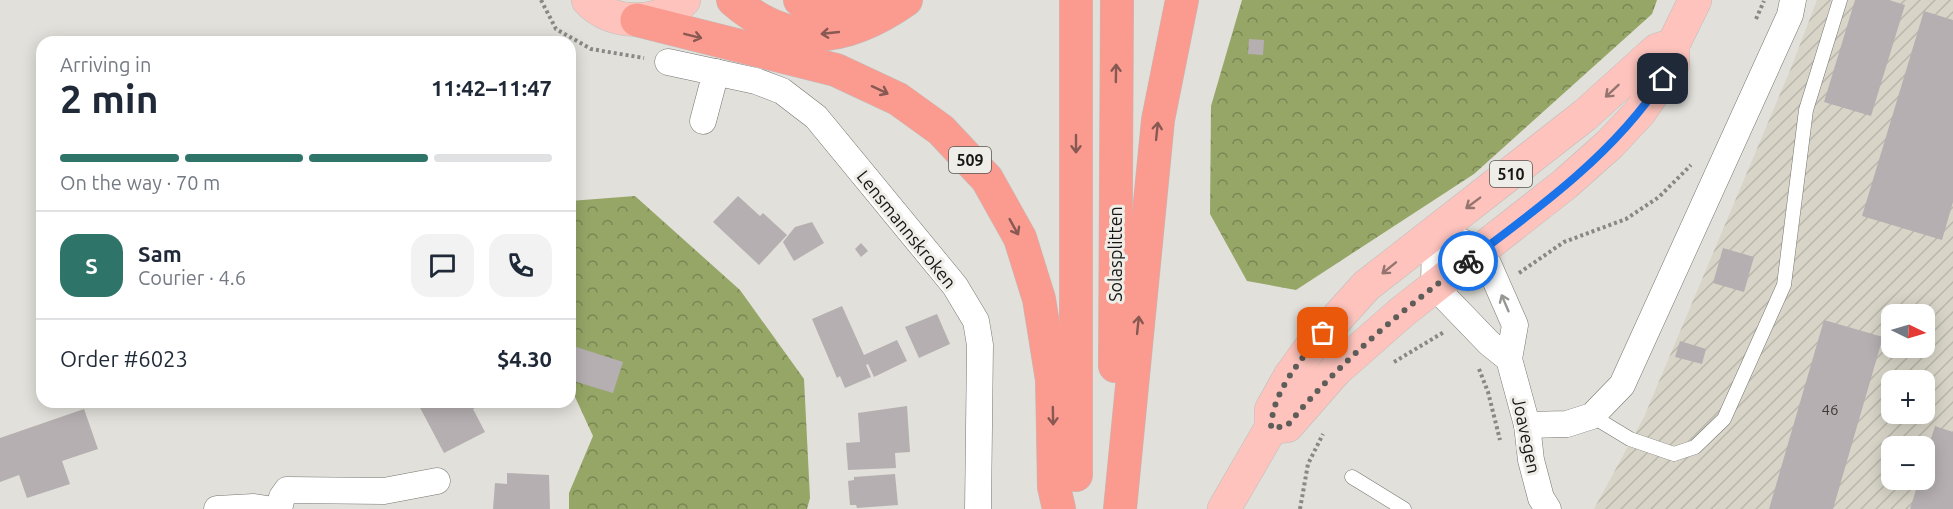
<!DOCTYPE html>
<html lang="en">
<head>
<meta charset="utf-8">
<style>
	body { margin:0; font-family:Ubuntu,sans-serif; background:#f2f2f3; color:#1f2937; height:100vh; display:flex; flex-direction:column; font-size:22px; white-space:nowrap }
	* { box-sizing:border-box; margin:0 }
	p { font-size:20px; color:#747a83 }
	.icon { flex:none; width:33px; height:33px; fill:none; stroke:currentColor; stroke-width:2; stroke-linecap:round; stroke-linejoin:round }
	.map { position:relative; flex:1; overflow:hidden }
	.details { position:absolute; left:36px; top:36px; width:540px; height:372px; display:flex; flex-direction:column; background:#fff; border-radius:18px; box-shadow:0 3px 15px #0003 }
	.details>* { flex:none }
	.needle { width:39px; rotate:95deg }
	.fabs { position:absolute; left:1881px; top:304px; display:grid; gap:12px }
	.fabs a { display:grid; place-items:center; width:54px; height:54px; border-radius:12px; background:#fff; box-shadow:0 3px 15px #0003; font-size:30px }
	.pin { position:absolute; display:grid; place-items:center; width:51px; height:51px; color:#fff; margin:-26px; border-radius:12px; box-shadow:0 3px 9px #0006 }
	.courier { position:absolute; display:grid; place-items:center; width:60px; height:60px; margin:-30px; border:4px solid #1a73e8; border-radius:50%; background:#fff; color:#222; box-shadow:0 2px 8px #0007 }
	.head em { font-style:normal; font-weight:700 }
	.head div { display:flex; flex-direction:column-reverse }
	.head { display:flex; align-items:center; justify-content:space-between; height:102px; padding:0 24px }
	h1 { font-size:39px; font-weight:700; line-height:45px }
	.bar { display:grid; grid-template-columns:repeat(4,1fr); gap:9px 6px; align-content:center; height:72px; padding:0 24px }
	.bar i { height:8px; border-radius:4px; background:#e0e1e3 }
	.bar .on { background:#2f7468 }
	.bar p { grid-column:span 4 }
	.line { display:flex; align-items:center; gap:15px; padding:0 24px; border-top:2px solid #e0e1e3 }
	.line div { flex:1 }
	.round { display:grid; place-items:center; flex:none; width:63px; height:63px; border-radius:18px; background:#f2f2f3 }
	.map>svg:first-child { display:block }
	.industrial { fill:url(#industrial-furrows); fill-rule:evenodd }
	.forest { fill:url(#forest-crowns) }
	.building { fill:#b5afb1 }
	.lines { fill:none; stroke-linecap:round; stroke-linejoin:round }
	.lane-casing { stroke:#767570; stroke-width:15 }
	.street-casing { stroke:#767570; stroke-width:27 }
	.primary-casing { stroke:#bebebd; stroke-width:34 }
	.highway-casing { stroke:#bebebd; stroke-width:34 }
	.path { stroke:#898884; stroke-width:4; stroke-dasharray:3 3; stroke-linecap:butt }
	.lane { stroke:#fff; stroke-width:14 }
	.street { stroke:#fff; stroke-width:26 }
	.primary { stroke:#fdc3bc; stroke-width:33 }
	.highway { stroke:#fb9b90; stroke-width:33 }
	.oneway { stroke:#885852 }
	.oneway2 { stroke:#957570 }
	.oneway3 { stroke:#969695 }
	.done { stroke:#5d5d59; stroke-width:6; stroke-dasharray:0 10.8 }
	.route { stroke:#1a73e8; stroke-width:8 }
	.labels { text-anchor:middle; dominant-baseline:central; stroke-width:6; stroke-linejoin:round; paint-order:stroke }
	.number-label { font-size:15px; fill:#3e3c3b }
	.shield { fill:#eeede7; stroke:#575653; stroke-width:1.5 }
	.shield-label { font-size:16px; font-weight:bold; fill:#161614 }
	.street-label { font-size:18px; fill:#161614; stroke:#eeede7 }
</style>
</head>
<body>
<div class="map">
<svg width="1953" height="509" viewBox="0 0 1953 509">
	<defs>
		<pattern id="industrial-furrows" width="10" height="10" patternUnits="userSpaceOnUse" patternTransform="scale(1.5)"><rect width="10" height="10" fill="#d8d5c8"/><path d="M-1 1l2-2M0 10L10 0M9 11l2-2" fill="none" stroke="#b9b6ab"/></pattern>
		<pattern id="forest-crowns" width="20" height="18" patternUnits="userSpaceOnUse" patternTransform="scale(1.5)"><rect width="20" height="18" fill="#96a667"/><path d="M2 6a3 3 0 1 1 6 0M12 15a3 3 0 1 1 6 0" fill="none" stroke="#798654"/></pattern>
	</defs>
	<rect width="100%" height="100%" fill="#e1e0da"/>
	<!-- industrial -->
	<path class="industrial" d="M 1817,0 L 1953,0 L 1953,509 L 1594,509 L 1644,417 L 1791,68 ZM 1892,315 L 1924,315 L 1924,348 L 1892,348 ZM 1892,381 L 1924,381 L 1924,414 L 1892,414 ZM 1892,447 L 1924,447 L 1924,480 L 1892,480 Z"/>
	<!-- forest -->
	<g class="forest">
		<polygon points="1242,0 1657,0 1652,14 1474,174 1296,290 1247,281 1210,214 1211,106"/>
		<polygon points="635,196 740,290 804,379 810,498 807,509 569,509 569,493 593,436 570,386 570,201"/>
	</g>
	<!-- building -->
	<g class="building">
		<polygon points="1855,0 1889,0 1905,5 1871,116 1824,102"/>
		<polygon points="1924,11 1953,20 1953,202 1942,240 1862,216"/>
		<polygon points="1249,39 1264,40 1263,55 1248,54"/>
		<polygon points="738,196 760,216 763,213 787,235 759,265 713,222"/>
		<polygon points="812,222 824,243 794,261 783,242 795,227"/>
		<polygon points="861,243 868,251 861,257 855,249"/>
		<polygon points="1723,248 1754,257 1744,292 1713,283"/>
		<polygon points="842,306 864,355 897,340 907,361 874,377 868,364 866,365 871,377 845,388 840,376 837,378 812,319"/>
		<polygon points="937,314 950,344 919,358 905,327"/>
		<polygon points="1824,320 1883,337 1833,509 1769,509"/>
		<polygon points="1680,341 1706,349 1702,364 1675,357"/>
		<polygon points="570,345 623,362 613,393 570,380"/>
		<polygon points="417,402 486,402 473,409 485,432 444,453"/>
		<polygon points="907,406 910,452 895,453 896,468 848,470 846,443 860,442 858,413"/>
		<polygon points="84,409 98,449 62,461 70,484 27,498 19,475 0,482 0,438"/>
		<polygon points="1935,426 1953,432 1953,509 1910,509 1919,480 1924,480 1924,461"/>
		<polygon points="507,473 549,475 550,509 493,509 495,483 507,484"/>
		<polygon points="895,474 898,505 857,508 856,505 850,505 848,481 854,480 854,477"/>
	</g>
	<g class="lines">
		<defs>
			<g id="lane">
				<polyline points="1592,416 1630,439 1674,454 1695,447 1724,419 1784,285 1806,110 1840,0"/>
				<polyline points="1352,477 1404,509"/>
			</g>
			<g id="street">
				<polyline points="668,62 756,81 782,91 816,117 955,286 976,321 980,345 978,509"/>
				<polyline points="703,121 716,72"/>
				<polyline points="1509,359 1489,343 1434,286 1435,231 1482,250 1515,325 1509,359 1527,425 1531,460 1541,498 1548,509"/>
				<polyline points="1527,425 1567,424 1592,416 1622,385 1790,15 1793,0"/>
				<polyline points="217,509 254,507 267,509"/>
				<polyline points="279,509 282,497 287,490 384,491 437,481"/>
			</g>
			<g id="primary">
				<path d="M 588,0 C 611,26 660,26 684,0"/>
				<polyline points="1271,428 1271,410 1290,376 1311,347 1366,286 1585,115 1657,50 1673,45 1695,0"/>
				<polyline points="1224,509 1271,428 1287,426 1336,370 1402,312 1565,184 1610,144 1639,113 1673,64 1673,45"/>
			</g>
			<g id="highway">
				<path d="M 733,0 C 790,50 846,42 906,0"/>
				<polyline points="800,0 826,10 876,6"/>
				<polyline points="637,20 836,70 898,99 941,130 987,179 1020,238 1039,299 1052,380 1054,487 1059,509"/>
				<polyline points="1115,366 1117,0"/>
				<polyline points="1076,475 1076,0"/>
				<polyline points="1120,509 1158,120 1182,0"/>
			</g>
		</defs>
		<!-- lane casing -->
		<use href="#lane" class="lane-casing"/>
		<!-- street casing -->
		<use href="#street" class="street-casing"/>
		<!-- primary casing -->
		<use href="#primary" class="primary-casing"/>
		<!-- highway casing -->
		<use href="#highway" class="highway-casing"/>
		<!-- path -->
		<g class="path">
			<polyline points="541,0 556,29 591,49 644,58"/>
			<polyline points="1756,19 1764,1"/>
			<polyline points="1519,273 1564,242 1626,219 1659,197 1691,165"/>
			<polyline points="1394,362 1444,332"/>
			<polyline points="1479,369 1488,392 1500,440"/>
			<polyline points="1300,509 1308,464 1323,434"/>
		</g>
		<!-- lane -->
		<use href="#lane" class="lane"/>
		<!-- street -->
		<use href="#street" class="street"/>
		<!-- primary -->
		<use href="#primary" class="primary"/>
		<!-- highway -->
		<use href="#highway" class="highway"/>
	</g>
	<!-- one-way arrows -->
	<defs><path id="oneway-shaft" d="M-6 0H5M1.5-3L5.5 0L1.5 3" fill="none" stroke-width="1.6" stroke-linecap="round" stroke-linejoin="round" transform="scale(1.5)"/></defs>
	<g class="oneway">
		<use href="#oneway-shaft" transform="translate(830 33) rotate(174)"/>
		<use href="#oneway-shaft" transform="translate(693 36) rotate(14)"/>
		<use href="#oneway-shaft" transform="translate(1116 73) rotate(-89)"/>
		<use href="#oneway-shaft" transform="translate(880 90) rotate(25)"/>
		<use href="#oneway-shaft" transform="translate(1157 131) rotate(-84)"/>
		<use href="#oneway-shaft" transform="translate(1076 144) rotate(90)"/>
		<use href="#oneway-shaft" transform="translate(1014 227) rotate(61)"/>
		<use href="#oneway-shaft" transform="translate(1138 325) rotate(-84)"/>
		<use href="#oneway-shaft" transform="translate(1053 416) rotate(89)"/>
	</g>
	<g class="oneway2">
		<use href="#oneway-shaft" transform="translate(1612 91) rotate(137)"/>
		<use href="#oneway-shaft" transform="translate(1473 203) rotate(143)"/>
		<use href="#oneway-shaft" transform="translate(1389 268) rotate(141)"/>
	</g>
	<use class="oneway3" href="#oneway-shaft" transform="translate(1505 303) rotate(-113)"/>
	<g class="lines">
		<!-- done -->
		<path class="done" d="M 1323,333 C 1301,359 1272,392 1271,428 L 1287,426 C 1339,362 1402,310 1468,261"/>
		<!-- route -->
		<path class="route" d="M 1468,261 C 1538,209 1615,153 1663,79"/>
	</g>
	<g class="labels">
		<!-- number labels -->
		<g class="number-label">
			<text x="1830" y="409">46</text>
		</g>
		<!-- shield labels -->
		<g class="shield">
			<rect x="949" y="147" width="42" height="26" rx="4.5"/>
			<rect x="1490" y="161" width="42" height="26" rx="4.5"/>
		</g>
		<g class="shield-label">
			<text x="970" y="160">509</text>
			<text x="1511" y="174">510</text>
		</g>
		<!-- street labels -->
		<g class="street-label">
			<text transform="translate(907 229) rotate(51)">Lensmannskroken</text>
			<text transform="translate(1115 254) rotate(-90)">Solasplitten</text>
			<text transform="translate(1527 435) rotate(78)">Joavegen</text>
		</g>
	</g>
</svg>
<div class="fabs">
<a><svg class="needle" viewBox="-14 -14 28 28"><path d="M0-13l5 13h-10z" fill="#e53935"/><path d="M0 13l5-13h-10z" fill="#747a83"/></svg></a>
<a>+</a>
<a>−</a>
</div>
<div class="pin" style="left:1323px;top:333px;background:#ea580c"><svg class="icon" aria-label="bag" viewBox="0 0 24 24"><path d="M5 8h14l-1 12H6zM9 8a3 3 0 0 1 6 0"/></svg></div>
<div class="pin" style="left:1663px;top:79px;background:#1f2937"><svg class="icon" aria-label="home" viewBox="0 0 24 24"><path d="M3 11l9-7 9 7M6 9v11h12V9"/></svg></div>
<div class="courier" style="left:1468px;top:261px"><svg class="icon" aria-label="bike" viewBox="0 0 24 24"><circle cx="6" cy="16" r="4"/><circle cx="18" cy="16" r="4"/><path d="M6 16l4-8h5l3 8M10 8l3 8H6M13 5h3"/></svg></div>
<section class="details">
<div class="head"><div><h1>2 min</h1><p>Arriving in</p></div><em>11:42–11:47</em></div>
<div class="bar"><i class="on"></i><i class="on"></i><i class="on"></i><i></i><p>On the way · 70 m</p></div>
<div class="line" style="height:108px"><b class="round" style="background:#2f7468;color:#fff">S</b><div><b>Sam</b><p>Courier · 4.6</p></div><a class="round"><svg class="icon" aria-label="chat" viewBox="0 0 24 24"><path d="M4 5h16v11H9l-5 4z"/></svg></a><a class="round"><svg class="icon" aria-label="phone" viewBox="0 0 24 24"><path d="M5 4h4l2 5-3 2q2 4 5 5l2-3 5 2v4C11 20 4 13 5 4z"/></svg></a></div>
<div class="line" style="height:78px"><div>Order #6023</div><b>$4.30</b></div>
</section>
</div>
</body>
</html>
